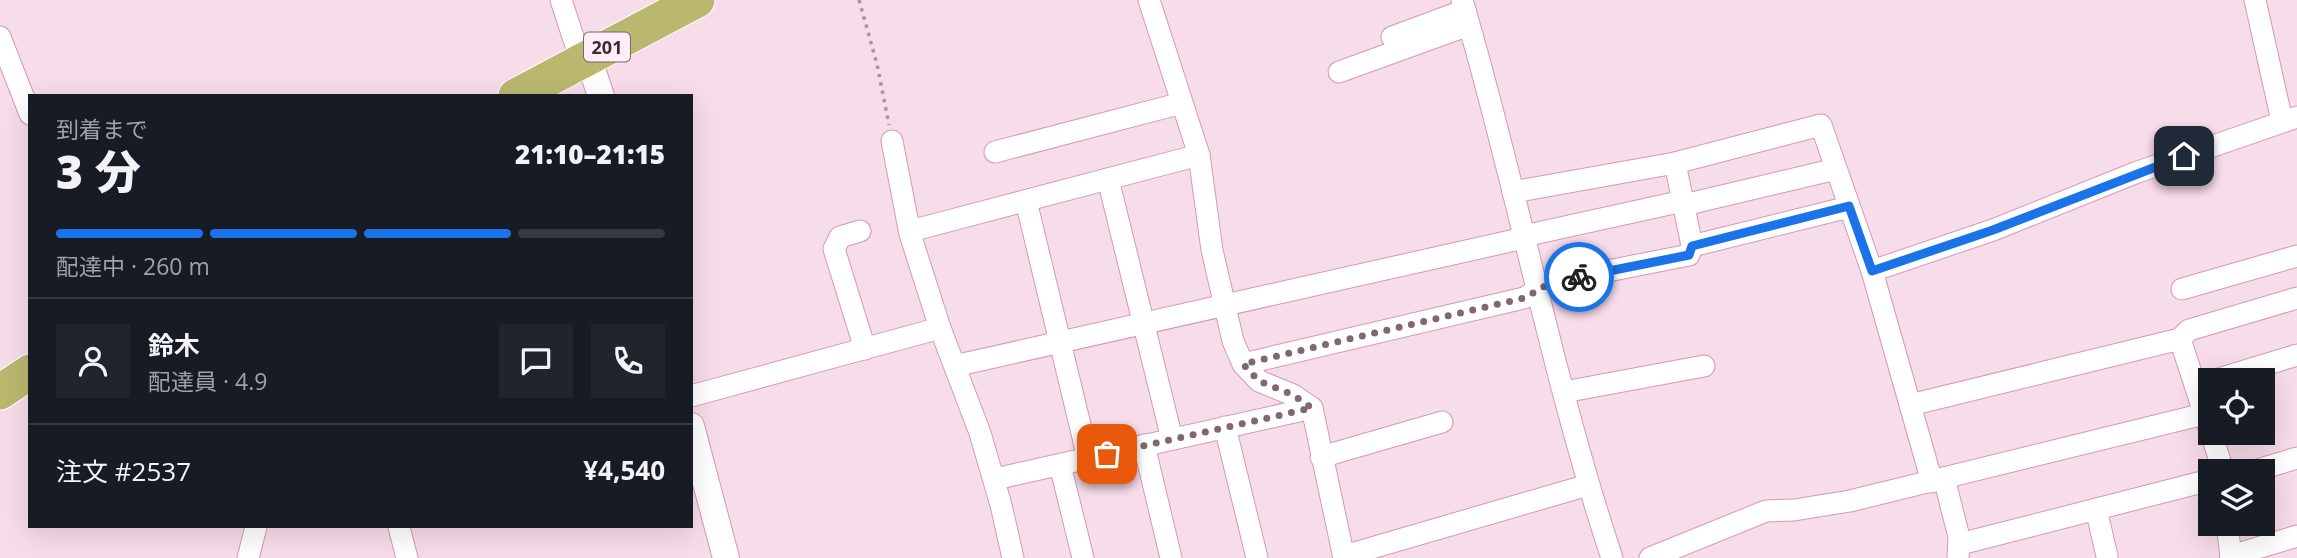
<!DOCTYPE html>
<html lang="ja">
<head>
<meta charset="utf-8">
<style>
	body { margin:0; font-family:"Open Sans","Noto Sans JP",sans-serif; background:#20242c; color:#f1f3f6; height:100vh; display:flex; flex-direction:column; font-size:26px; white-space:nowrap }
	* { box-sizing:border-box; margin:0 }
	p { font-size:23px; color:#9ea1a6 }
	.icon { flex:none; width:38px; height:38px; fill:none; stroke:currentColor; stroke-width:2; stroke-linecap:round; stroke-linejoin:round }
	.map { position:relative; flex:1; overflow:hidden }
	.side { position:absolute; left:28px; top:94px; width:665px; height:434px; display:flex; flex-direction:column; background:#171b24; border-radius:0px; box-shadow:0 7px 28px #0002 }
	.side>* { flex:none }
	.controls { position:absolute; left:2198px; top:368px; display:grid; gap:14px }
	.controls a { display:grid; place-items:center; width:77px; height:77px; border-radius:0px; background:#171b24; box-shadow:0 7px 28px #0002; font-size:35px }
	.pin { position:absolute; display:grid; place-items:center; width:60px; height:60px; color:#fff; margin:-30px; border-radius:14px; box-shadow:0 4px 10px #0006 }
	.courier { position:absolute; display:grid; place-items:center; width:70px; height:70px; margin:-35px; border:5px solid #1a73e8; border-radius:50%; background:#fff; color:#222; box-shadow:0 2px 9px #0007 }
	.overview em { font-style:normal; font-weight:800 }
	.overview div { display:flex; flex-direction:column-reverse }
	.overview { display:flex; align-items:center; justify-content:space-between; height:119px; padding:0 28px }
	h1 { font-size:46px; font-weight:800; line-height:52px }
	.bar { display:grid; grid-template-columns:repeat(4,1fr); gap:10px 7px; align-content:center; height:84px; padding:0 28px }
	.bar i { height:9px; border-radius:5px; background:#363941 }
	.bar .current { background:#1a73e8 }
	.bar p { grid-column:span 4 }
	.line { display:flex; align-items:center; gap:18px; padding:0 28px; border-top:2px solid #363941 }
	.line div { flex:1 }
	.round { display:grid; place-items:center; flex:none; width:74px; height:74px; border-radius:0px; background:#20242c }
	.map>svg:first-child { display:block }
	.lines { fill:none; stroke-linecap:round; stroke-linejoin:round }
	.minor-casing { stroke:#d598b7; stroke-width:23 }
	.tertiary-casing { stroke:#d598b7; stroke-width:28 }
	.trunk-casing { stroke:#fff; stroke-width:37 }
	.path { stroke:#ad93a0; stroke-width:3.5; stroke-dasharray:3.5 5; stroke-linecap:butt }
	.minor { stroke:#fff; stroke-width:21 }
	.tertiary { stroke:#fff; stroke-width:26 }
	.trunk { stroke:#bab86f; stroke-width:35 }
	.done { stroke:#806773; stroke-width:7; stroke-dasharray:0 12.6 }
	.route { stroke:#1a73e8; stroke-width:9 }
	.labels { text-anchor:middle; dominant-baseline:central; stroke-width:5; stroke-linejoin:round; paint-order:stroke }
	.shield { fill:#fbeef4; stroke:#78636e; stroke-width:2 }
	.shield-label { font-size:18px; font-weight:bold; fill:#402834 }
</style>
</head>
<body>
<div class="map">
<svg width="2297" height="558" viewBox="0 0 2297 558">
	<rect width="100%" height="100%" fill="#f7dce9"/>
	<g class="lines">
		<defs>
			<g id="minor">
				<polyline points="561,0 578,52 588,57"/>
				<polyline points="1149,0 1199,155 1212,250 1233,341 1243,364 1259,381 1293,395 1312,408 1344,558"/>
				<path d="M 1462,0 C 1517,185 1551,375 1612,558"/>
				<polyline points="2255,0 2282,121"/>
				<polyline points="0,37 30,114"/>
				<polyline points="1392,37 1465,10"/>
				<polyline points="1339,72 1469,25"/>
				<polyline points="892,141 910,234 940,328 980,433 1001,505 1013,558"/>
				<polyline points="995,152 1182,103"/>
				<polyline points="1108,179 1172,439"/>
				<polyline points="1513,192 1675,163 1821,125 1872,271 1932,482"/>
				<polyline points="1026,201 1088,458"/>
				<polyline points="1684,205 1836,169"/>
				<polyline points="918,229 1199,155"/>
				<polyline points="860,231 840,237 834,249 865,349"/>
				<polyline points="1524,236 1683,201"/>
				<polyline points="1692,246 1849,207"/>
				<polyline points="1872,271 1993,230 2135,173 2297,117"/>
				<polyline points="2182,289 2297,256"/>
				<polyline points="2180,339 2210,431"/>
				<polyline points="963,364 1524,238"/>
				<polyline points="1243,364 1524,298 1552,282 1689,255 1692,246 1675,163"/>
				<polyline points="2215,380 2297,355"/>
				<polyline points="1564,392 1704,366"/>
				<polyline points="691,396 940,328"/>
				<polyline points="1910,405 2180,339 2189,330 2297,298"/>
				<polyline points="1225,427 1257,558"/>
				<polyline points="2211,432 2223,471"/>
				<polyline points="1144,445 1171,558"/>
				<polyline points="1321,457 1442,422"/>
				<polyline points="1060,465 1083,558"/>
				<polyline points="2254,471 2297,458"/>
				<polyline points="1004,477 1312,408"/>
				<polyline points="1944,478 1959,537 1958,558"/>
				<polyline points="2096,509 2107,556"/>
				<polyline points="2227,523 2231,558"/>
				<polyline points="399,527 407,558"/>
				<polyline points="1960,544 2210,480"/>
				<polyline points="1344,556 1588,485"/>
				<polyline points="2231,556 2297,536"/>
				<polyline points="248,558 256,527"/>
				<polyline points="1650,558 1766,511 1794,510 1850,501 2204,414"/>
			</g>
			<g id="tertiary">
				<polyline points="588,57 601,96"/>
				<polyline points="691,426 726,558"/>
			</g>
			<g id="trunk">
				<polyline points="516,96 697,0"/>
				<polyline points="0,392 30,372"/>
			</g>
		</defs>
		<!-- minor casing -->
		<use href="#minor" class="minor-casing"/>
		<!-- tertiary casing -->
		<use href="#tertiary" class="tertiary-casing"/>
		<!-- trunk casing -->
		<use href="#trunk" class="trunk-casing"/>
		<!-- path -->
		<polyline class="path" points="859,0 877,64 889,125"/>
		<!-- minor -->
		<use href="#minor" class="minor"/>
		<!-- tertiary -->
		<use href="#tertiary" class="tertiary"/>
		<!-- trunk -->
		<use href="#trunk" class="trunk"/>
	</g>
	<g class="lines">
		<!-- done -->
		<polyline class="done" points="1107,454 1312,408 1293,395 1259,381 1243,364 1524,298 1552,282 1579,277"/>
		<!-- route -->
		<polyline class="route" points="1579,277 1689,255 1692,246 1849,206 1872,271 1993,230 2184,156"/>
	</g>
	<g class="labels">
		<!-- shield labels -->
		<rect class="shield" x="584" y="32.5" width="46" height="29" rx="5"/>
		<g class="shield-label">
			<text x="607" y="47">201</text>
		</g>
	</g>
</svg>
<div class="controls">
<a><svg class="icon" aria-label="locate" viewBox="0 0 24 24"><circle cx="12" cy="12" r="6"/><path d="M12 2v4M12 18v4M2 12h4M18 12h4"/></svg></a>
<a><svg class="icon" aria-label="layers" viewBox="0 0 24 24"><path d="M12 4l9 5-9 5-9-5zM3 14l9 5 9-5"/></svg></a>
</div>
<div class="pin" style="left:1107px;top:454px;background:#ea580c"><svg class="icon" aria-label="bag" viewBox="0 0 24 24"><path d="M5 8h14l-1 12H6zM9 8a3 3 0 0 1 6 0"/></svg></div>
<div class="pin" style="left:2184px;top:156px;background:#1f2937"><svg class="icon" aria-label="home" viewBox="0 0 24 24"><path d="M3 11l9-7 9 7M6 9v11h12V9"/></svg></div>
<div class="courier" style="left:1579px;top:277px"><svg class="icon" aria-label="bike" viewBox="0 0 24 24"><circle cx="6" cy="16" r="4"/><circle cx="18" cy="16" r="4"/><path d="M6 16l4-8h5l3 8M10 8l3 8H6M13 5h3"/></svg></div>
<section class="side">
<div class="overview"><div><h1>3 分</h1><p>到着まで</p></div><em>21:10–21:15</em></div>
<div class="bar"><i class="current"></i><i class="current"></i><i class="current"></i><i></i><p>配達中 · 260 m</p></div>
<div class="line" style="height:126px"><a class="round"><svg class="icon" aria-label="person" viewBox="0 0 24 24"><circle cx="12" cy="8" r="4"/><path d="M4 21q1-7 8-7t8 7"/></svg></a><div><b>鈴木</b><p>配達員 · 4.9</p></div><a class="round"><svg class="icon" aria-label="chat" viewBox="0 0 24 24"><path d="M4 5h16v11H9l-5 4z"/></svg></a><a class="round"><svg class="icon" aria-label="phone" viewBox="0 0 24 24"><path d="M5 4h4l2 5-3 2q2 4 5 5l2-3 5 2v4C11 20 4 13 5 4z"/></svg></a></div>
<div class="line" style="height:91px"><div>注文 #2537</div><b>¥4,540</b></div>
</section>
</div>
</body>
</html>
